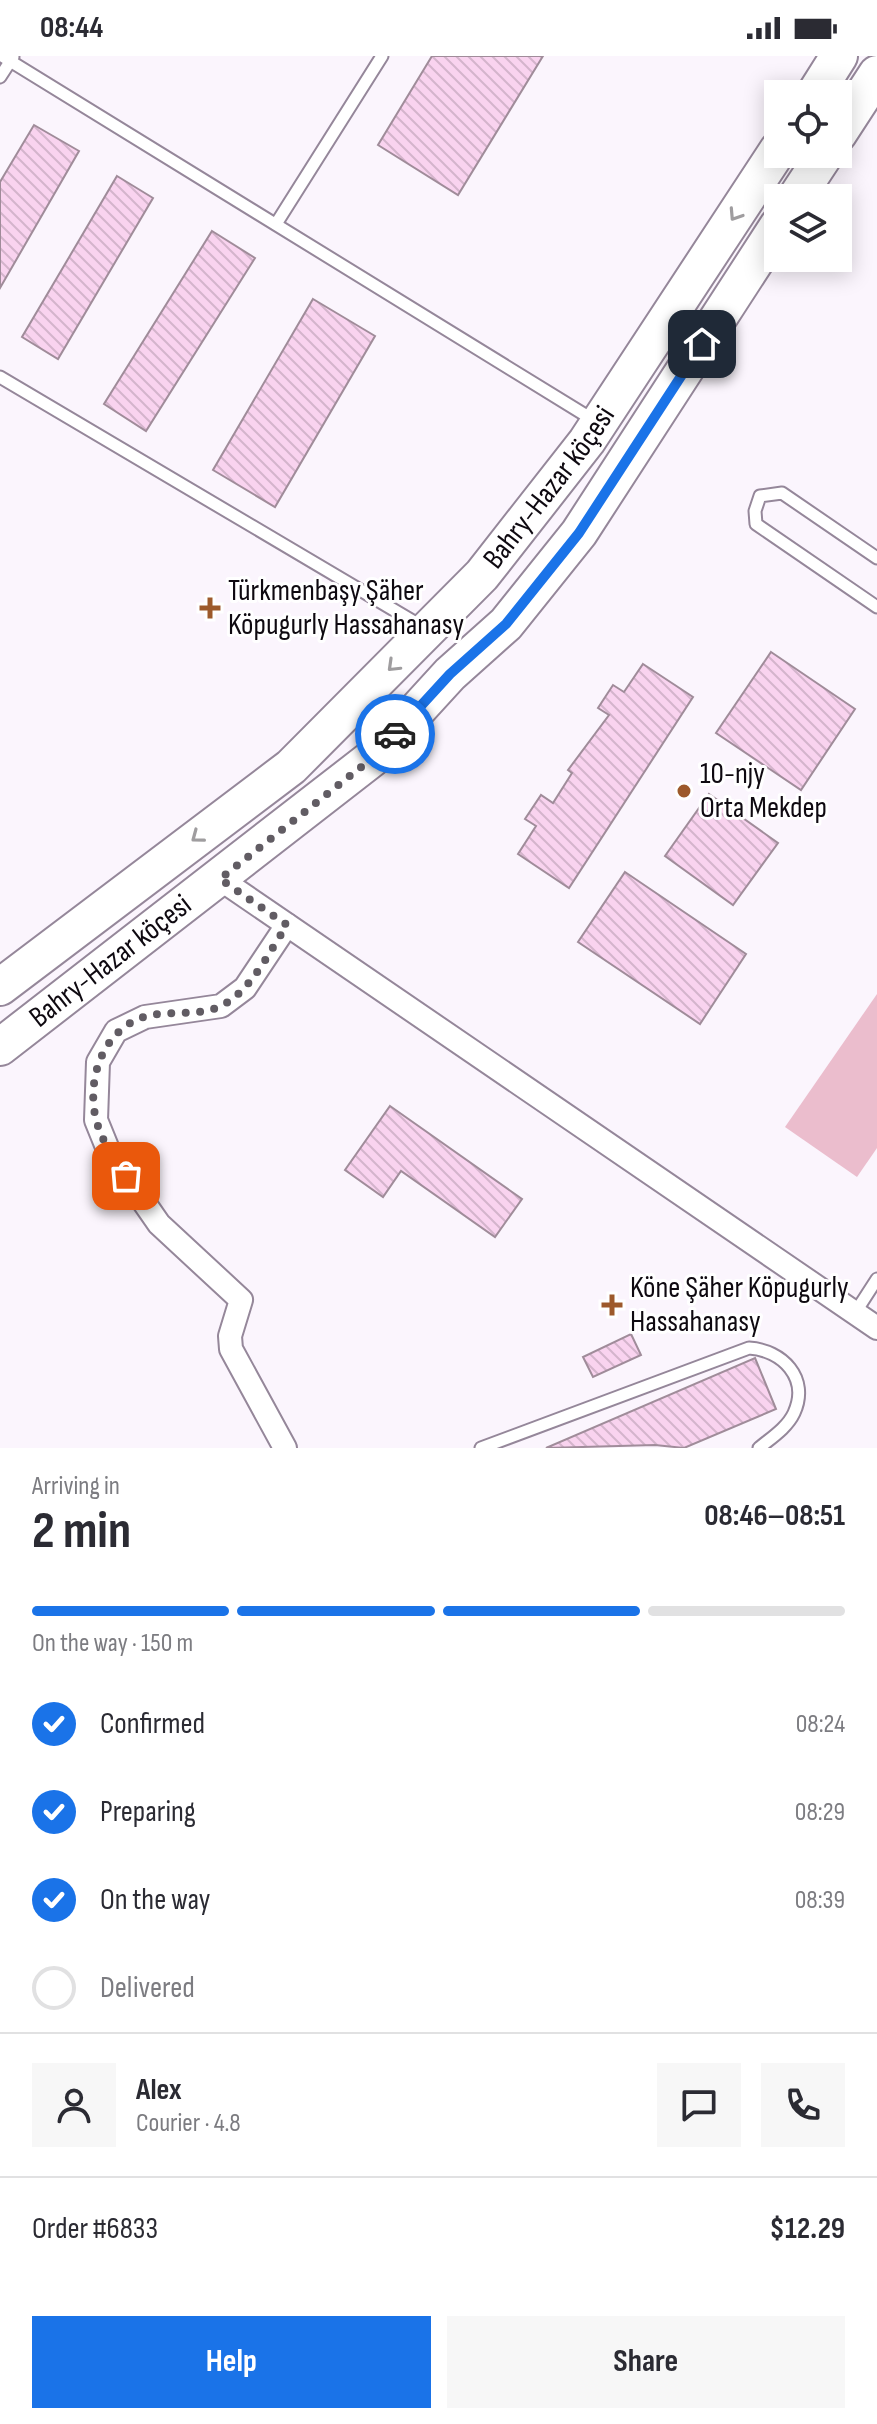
<!DOCTYPE html>
<html lang="en">
<head>
<meta charset="utf-8">
<style>
	body { margin:0; font-family:"Sofia Sans Condensed",sans-serif; background:#f7f7f7; color:#2b2b33; height:100vh; display:flex; flex-direction:column; font-size:30px; white-space:nowrap }
	* { box-sizing:border-box; margin:0 }
	p { font-size:26px; color:#7c7c81 }
	.icon { flex:none; width:44px; height:44px; fill:none; stroke:currentColor; stroke-width:2; stroke-linecap:round; stroke-linejoin:round }
	.map { position:relative; height:1392px; overflow:hidden }
	.panel { display:flex; flex-direction:column; background:#fff; flex:1 }
	.panel>* { flex:none }
	.buttons { position:absolute; left:764px; top:24px; display:grid; gap:16px }
	.buttons a { display:grid; place-items:center; width:88px; height:88px; border-radius:0px; background:#fff; box-shadow:0 4px 20px #0003; font-size:40px }
	.pin { position:absolute; display:grid; place-items:center; width:68px; height:68px; color:#fff; margin:-34px; border-radius:16px; box-shadow:0 4px 12px #0006 }
	.courier { position:absolute; display:grid; place-items:center; width:80px; height:80px; margin:-40px; border:6px solid #1a73e8; border-radius:50%; background:#fff; color:#222; box-shadow:0 2px 10px #0007 }
	.overview em { font-style:normal; font-weight:700 }
	.overview div { display:flex; flex-direction:column-reverse }
	.overview { display:flex; align-items:center; justify-content:space-between; height:136px; padding:0 32px }
	h1 { font-size:52px; font-weight:700; line-height:60px }
	.bar { display:grid; grid-template-columns:repeat(4,1fr); gap:12px 8px; align-content:center; height:96px; padding:0 32px }
	.bar i { height:10px; border-radius:6px; background:#e1e1e2 }
	.bar .selected { background:#1a73e8 }
	.bar p { grid-column:span 4 }
	.line { display:flex; align-items:center; gap:20px; padding:0 32px; border-top:2px solid #e1e1e2 }
	.line div { flex:1 }
	.round { display:grid; place-items:center; flex:none; width:84px; height:84px; border-radius:0px; background:#f7f7f7 }
	ol { padding:0 32px; list-style:none }
	li { display:flex; align-items:center; gap:24px; height:88px }
	li p { margin-inline-start:auto }
	li .icon { padding:8px; border-radius:50%; background:#1a73e8; color:#fff; stroke-width:4 }
	li:last-child { color:#7c7c81 }
	li i { width:44px; height:44px; border:4px solid #e1e1e2; border-radius:50% }
	.primary-button { display:flex; gap:16px; margin-top:auto; padding:16px 32px }
	.primary-button a { flex:1; height:92px; border-radius:0px; background:#1a73e8; color:#fff; font-size:32px; font-weight:700; line-height:92px; text-align:center }
	.primary-button a+a { background:#f7f7f7; color:#2b2b33 }
	.status { display:flex; justify-content:space-between; align-items:center; height:56px; padding:0 40px; background:#fff; direction:ltr }
	.status svg { height:22px; fill:currentColor }
	.map>svg:first-child { display:block }
	.park { fill:#ebbdcd }
	.building { fill:url(#building-back-hatch); stroke:#a08c9a; stroke-width:2 }
	.lines { fill:none; stroke-linecap:round; stroke-linejoin:round }
	.service-casing { stroke:#95879a; stroke-width:15 }
	.minor-casing { stroke:#95879a; stroke-width:26 }
	.trunk-casing { stroke:#95879a; stroke-width:40 }
	.service { stroke:#fff; stroke-width:11 }
	.minor { stroke:#fff; stroke-width:22 }
	.trunk { stroke:#fff; stroke-width:36 }
	.oneway { stroke:#9f9d9f }
	.done { stroke:#615c63; stroke-width:8; stroke-dasharray:0 14.4 }
	.route { stroke:#1a73e8; stroke-width:10 }
	.poi-dot { fill:#9d592b; stroke:#fff; stroke-width:3 }
	.labels { text-anchor:middle; dominant-baseline:central; stroke-width:6; stroke-linejoin:round; paint-order:stroke }
	.street-label { font-size:30px; fill:#0e0910; stroke:#fff }
	.poi-label { font-size:30px; fill:#0e0910; stroke:#fff; text-anchor:start }
</style>
</head>
<body>
<div class="status"><b>08:44</b><svg viewBox="0 0 49 12"><path d="M0 12V9h3v3zM5 12V6h3v6zM10 12V3h3v9zM15 12V0h3v12zM26 1h20v11H26zM47 4h2v5h-2z"/></svg></div>
<div class="map">
<svg width="877" height="1392" viewBox="0 0 877 1392">
	<defs>
		<pattern id="building-back-hatch" width="6" height="6" patternUnits="userSpaceOnUse" patternTransform="scale(2)"><rect width="6" height="6" fill="#f9d3ef"/><path d="M-1 5l2 2M0 0l6 6M5-1l2 2" fill="none" stroke="#d4b4cc"/></pattern>
	</defs>
	<rect width="100%" height="100%" fill="#fbf5fd"/>
	<!-- park -->
	<polygon class="park" points="877,938 877,1092 857,1121 785,1071"/>
	<!-- building -->
	<g class="building">
		<polygon points="432,0 543,0 458,139 378,89"/>
		<polygon points="34,69 79,95 0,232 0,126"/>
		<polygon points="117,120 153,142 58,303 22,281"/>
		<polygon points="212,175 255,202 146,375 104,348"/>
		<polygon points="313,243 375,280 275,451 213,414"/>
		<polygon points="771,596 855,653 801,734 716,677"/>
		<polygon points="643,608 693,641 569,832 518,798 536,770 525,763 541,739 553,747 572,717 568,714 609,659 598,652 613,629 624,636"/>
		<polygon points="709,738 778,787 733,849 665,800"/>
		<polygon points="625,816 746,898 700,968 578,886"/>
		<polygon points="390,1050 522,1143 495,1181 401,1115 383,1141 345,1114"/>
		<polygon points="631,1278 641,1299 593,1321 583,1301"/>
		<polygon points="755,1302 776,1353 684,1392 655,1389 546,1392"/>
	</g>
	<g class="lines">
		<defs>
			<g id="service">
				<polyline points="2,0 595,365"/>
				<polyline points="0,21 13,1"/>
				<polyline points="276,168 382,0"/>
				<polyline points="0,321 421,570"/>
				<polyline points="877,502 782,437 760,440 755,455 756,468 877,551"/>
				<polyline points="855,1257 877,1223"/>
				<path d="M 481,1392 L 749,1292 C 782,1294 810,1322 794,1357 C 787,1372 771,1382 759,1392"/>
			</g>
			<g id="minor">
				<polyline points="220,823 877,1272"/>
				<polyline points="285,1392 231,1293 230,1280 241,1244 159,1168 109,1096 96,1064 98,1006 116,975 145,961 221,950 245,932 287,869"/>
			</g>
			<g id="trunk">
				<polyline points="815,38 839,0"/>
				<polyline points="838,78 877,18"/>
				<polyline points="796,142 825,98"/>
				<path id="s1" d="M 0,931 L 291,711 L 482,519 L 587,385 L 778,94"/>
				<path id="s2" d="M 0,991 L 375,700 L 450,618 L 506,568 L 579,477 L 778,170"/>
			</g>
		</defs>
		<!-- service casing -->
		<use href="#service" class="service-casing"/>
		<!-- minor casing -->
		<use href="#minor" class="minor-casing"/>
		<!-- trunk casing -->
		<use href="#trunk" class="trunk-casing"/>
		<!-- service -->
		<use href="#service" class="service"/>
		<!-- minor -->
		<use href="#minor" class="minor"/>
		<!-- trunk -->
		<use href="#trunk" class="trunk"/>
	</g>
	<!-- one-way arrows -->
	<defs><path id="oneway-chevron" d="M-2-3.5L2.5 0L-2 3.5" fill="none" stroke-width="1.6" stroke-linecap="round" stroke-linejoin="round" transform="scale(2)"/></defs>
	<g class="oneway">
		<use href="#oneway-chevron" transform="translate(735 159) rotate(123)"/>
		<use href="#oneway-chevron" transform="translate(393 610) rotate(136)"/>
		<use href="#oneway-chevron" transform="translate(197 781) rotate(143)"/>
	</g>
	<g class="lines">
		<!-- done -->
		<path class="done" d="M 126,1120 C 114,1103 103,1087 97,1067 C 85,1026 102,974 144,961 C 169,953 199,962 223,949 C 252,933 269,896 287,869 L 220,823 L 375,700 L 395,678"/>
		<!-- route -->
		<polyline class="route" points="395,678 450,618 506,568 579,477 702,288"/>
	</g>
	<!-- markers -->
	<g class="poi-dot">
		<path d="M206 540h8v8h8v8h-8v8h-8v-8h-8v-8h8z"/>
		<circle cx="684" cy="735" r="8"/>
		<path d="M608 1237h8v8h8v8h-8v8h-8v-8h-8v-8h8z"/>
	</g>
	<g class="labels">
		<!-- street labels -->
		<g class="street-label">
			<text stroke="none"><textPath href="#s1" startOffset="746">Bahry-Hazar köçesi</textPath></text>
			<text stroke="none"><textPath href="#s2" startOffset="140">Bahry-Hazar köçesi</textPath></text>
		</g>
		<!-- poi labels -->
		<g class="poi-label">
			<text x="228" y="535">Türkmenbaşy Şäher<tspan x="228" dy="34">Köpugurly Hassahanasy</tspan></text>
			<text x="700" y="718">10-njy<tspan x="700" dy="34">Orta Mekdep</tspan></text>
			<text x="630" y="1232">Köne Şäher Köpugurly<tspan x="630" dy="34">Hassahanasy</tspan></text>
		</g>
	</g>
</svg>
<div class="buttons">
<a><svg class="icon" aria-label="locate" viewBox="0 0 24 24"><circle cx="12" cy="12" r="6"/><path d="M12 2v4M12 18v4M2 12h4M18 12h4"/></svg></a>
<a><svg class="icon" aria-label="layers" viewBox="0 0 24 24"><path d="M12 4l9 5-9 5-9-5zM3 14l9 5 9-5"/></svg></a>
</div>
<div class="pin" style="left:126px;top:1120px;background:#ea580c"><svg class="icon" aria-label="bag" viewBox="0 0 24 24"><path d="M5 8h14l-1 12H6zM9 8a3 3 0 0 1 6 0"/></svg></div>
<div class="pin" style="left:702px;top:288px;background:#1f2937"><svg class="icon" aria-label="home" viewBox="0 0 24 24"><path d="M3 11l9-7 9 7M6 9v11h12V9"/></svg></div>
<div class="courier" style="left:395px;top:678px"><svg class="icon" aria-label="car" viewBox="0 0 24 24"><path d="M5 17H2v-5l4-1 3-4h7l3 4 3 1v5h-3M9 17h6M6 11h13"/><circle cx="7" cy="17" r="2"/><circle cx="17" cy="17" r="2"/></svg></div>
</div>
<section class="panel">
<div class="overview"><div><h1>2 min</h1><p>Arriving in</p></div><em>08:46–08:51</em></div>
<div class="bar"><i class="selected"></i><i class="selected"></i><i class="selected"></i><i></i><p>On the way · 150 m</p></div>
<ol>
<li><svg class="icon" aria-label="check" viewBox="0 0 24 24"><path d="M5 12l5 5 9-10"/></svg>Confirmed<p>08:24</p></li>
<li><svg class="icon" aria-label="check" viewBox="0 0 24 24"><path d="M5 12l5 5 9-10"/></svg>Preparing<p>08:29</p></li>
<li><svg class="icon" aria-label="check" viewBox="0 0 24 24"><path d="M5 12l5 5 9-10"/></svg>On the way<p>08:39</p></li>
<li><i></i>Delivered</li>
</ol>
<div class="line" style="height:144px"><a class="round"><svg class="icon" aria-label="person" viewBox="0 0 24 24"><circle cx="12" cy="8" r="4"/><path d="M4 21q1-7 8-7t8 7"/></svg></a><div><b>Alex</b><p>Courier · 4.8</p></div><a class="round"><svg class="icon" aria-label="chat" viewBox="0 0 24 24"><path d="M4 5h16v11H9l-5 4z"/></svg></a><a class="round"><svg class="icon" aria-label="phone" viewBox="0 0 24 24"><path d="M5 4h4l2 5-3 2q2 4 5 5l2-3 5 2v4C11 20 4 13 5 4z"/></svg></a></div>
<div class="line" style="height:104px"><div>Order #6833</div><b>$12.29</b></div>
<div class="primary-button"><a>Help</a><a>Share</a></div>
</section>
</body>
</html>
